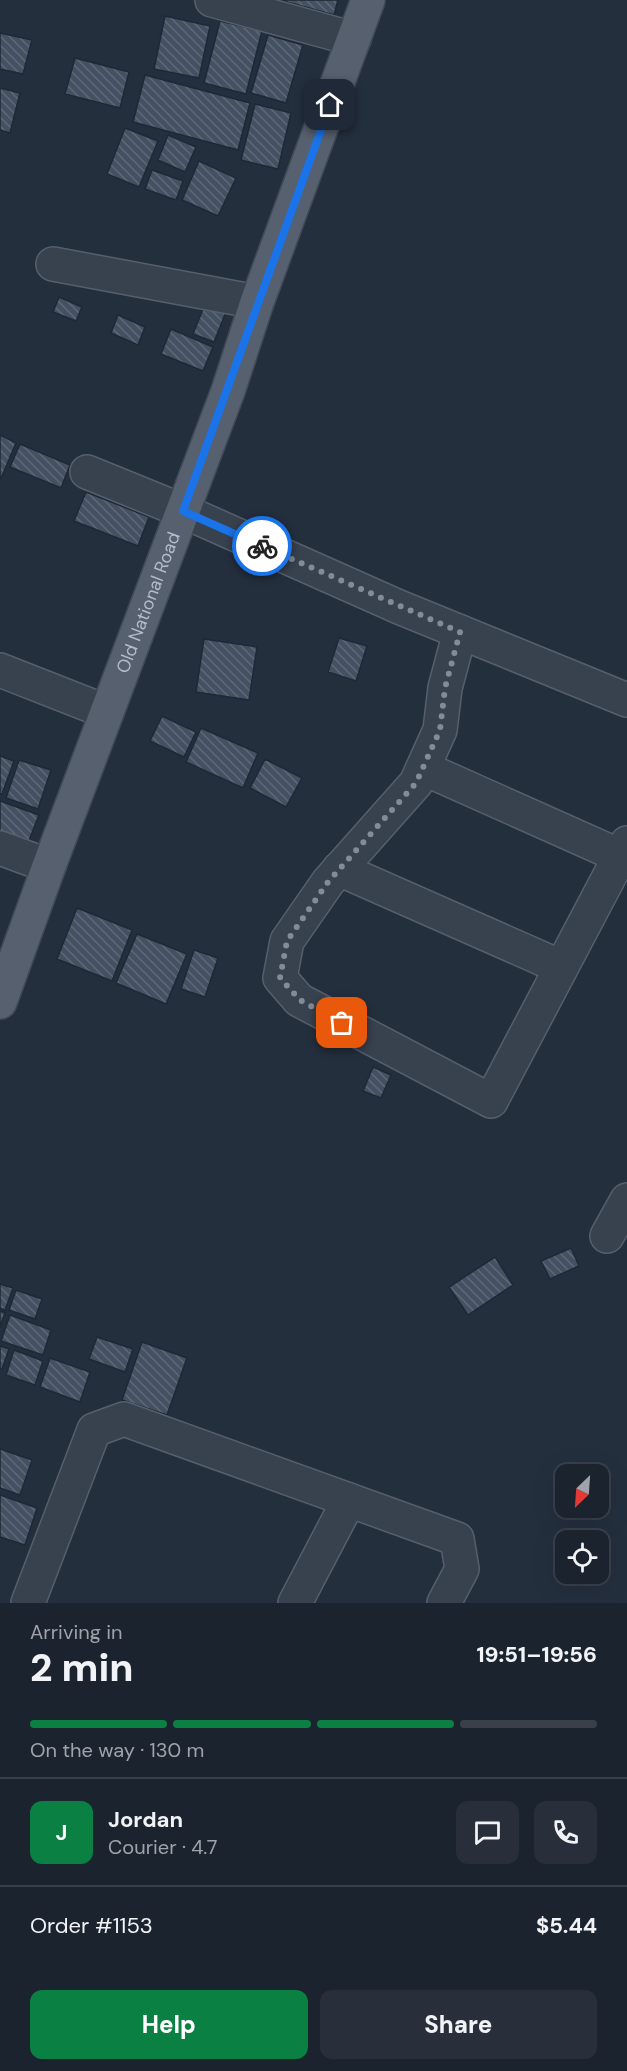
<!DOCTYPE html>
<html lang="en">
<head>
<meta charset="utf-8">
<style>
	body { margin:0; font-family:"DM Sans",sans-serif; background:#282f3a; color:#f1f3f6; height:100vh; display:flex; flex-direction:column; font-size:22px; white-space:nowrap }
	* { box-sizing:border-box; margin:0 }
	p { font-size:20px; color:#a0a4aa }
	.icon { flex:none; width:33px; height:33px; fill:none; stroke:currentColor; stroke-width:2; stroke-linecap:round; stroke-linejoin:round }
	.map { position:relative; height:1603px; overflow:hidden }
	.details { display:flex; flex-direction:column; background:#1b232e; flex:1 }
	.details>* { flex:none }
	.needle { width:39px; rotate:205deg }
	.controls { position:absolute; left:555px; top:1464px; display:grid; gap:12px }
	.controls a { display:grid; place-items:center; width:54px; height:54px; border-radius:12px; background:#1b232e; box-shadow:0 6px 24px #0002,0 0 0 2px #39404a; font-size:30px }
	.pin { position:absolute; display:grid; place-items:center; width:51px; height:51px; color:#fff; margin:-26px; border-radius:12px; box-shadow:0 3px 9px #0006 }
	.courier { position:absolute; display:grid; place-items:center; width:60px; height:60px; margin:-30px; border:4px solid #1a73e8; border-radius:50%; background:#fff; color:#222; box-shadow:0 2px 8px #0007 }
	.overview em { font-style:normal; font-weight:800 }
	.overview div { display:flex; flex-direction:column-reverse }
	.overview { display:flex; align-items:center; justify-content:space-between; height:102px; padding:0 30px }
	h1 { font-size:39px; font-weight:800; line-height:45px }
	.bar { display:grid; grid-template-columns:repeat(4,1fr); gap:9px 6px; align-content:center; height:72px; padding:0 30px }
	.bar i { height:8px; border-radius:4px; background:#39404a }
	.bar .current { background:#0b8043 }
	.bar p { grid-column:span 4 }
	.line { display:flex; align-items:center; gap:15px; padding:0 30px; border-top:2px solid #39404a }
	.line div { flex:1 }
	.round { display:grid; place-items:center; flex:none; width:63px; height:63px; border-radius:12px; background:#282f3a }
	.action { display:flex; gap:12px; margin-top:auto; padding:12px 30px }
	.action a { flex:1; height:69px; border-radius:12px; background:#0b8043; color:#fff; font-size:24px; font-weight:800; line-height:69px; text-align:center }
	.action a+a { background:#282f3a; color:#f1f3f6 }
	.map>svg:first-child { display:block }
	.building { fill:url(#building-back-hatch); stroke:#1f2835; stroke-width:1.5 }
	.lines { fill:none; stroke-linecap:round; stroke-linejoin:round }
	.minor-casing { stroke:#565f6c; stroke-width:36 }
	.major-casing { stroke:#414a57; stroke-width:36 }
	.minor { stroke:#38414e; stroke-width:33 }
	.major { stroke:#56606e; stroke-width:33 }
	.done { stroke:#828b98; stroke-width:6; stroke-dasharray:0 10.8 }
	.route { stroke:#1a73e8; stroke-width:8 }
	.labels { text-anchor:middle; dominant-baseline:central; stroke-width:4.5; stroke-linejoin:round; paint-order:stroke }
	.street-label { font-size:18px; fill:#b4bcc9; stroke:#1d2633 }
</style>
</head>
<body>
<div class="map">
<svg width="627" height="1603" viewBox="0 0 627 1603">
	<defs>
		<pattern id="building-back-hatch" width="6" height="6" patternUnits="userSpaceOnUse" patternTransform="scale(1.5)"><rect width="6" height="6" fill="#455162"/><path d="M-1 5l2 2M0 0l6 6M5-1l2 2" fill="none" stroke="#5d6877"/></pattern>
	</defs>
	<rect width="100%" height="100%" fill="#242f3e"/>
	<!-- building -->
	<g class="building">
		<polygon points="280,0 338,0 334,15"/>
		<polygon points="165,16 210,26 199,78 154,69"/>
		<polygon points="220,21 262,31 246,94 204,83"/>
		<polygon points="0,33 32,40 23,74 0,69"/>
		<polygon points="268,35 303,45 286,103 251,93"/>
		<polygon points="75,58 129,72 120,108 65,94"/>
		<polygon points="145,75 250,103 238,150 133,122"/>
		<polygon points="0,88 20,93 10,133 0,130"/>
		<polygon points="255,104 291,113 278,169 241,160"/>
		<polygon points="125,128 158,141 139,187 107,174"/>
		<polygon points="168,135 196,147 185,172 158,160"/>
		<polygon points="199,161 236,178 218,216 182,200"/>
		<polygon points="152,170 183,181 176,200 145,189"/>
		<polygon points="59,297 82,307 76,321 53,312"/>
		<polygon points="207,299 228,307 214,342 193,334"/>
		<polygon points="118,315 145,327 138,345 111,333"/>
		<polygon points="171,329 213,347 203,371 161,354"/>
		<polygon points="0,435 16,443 0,481"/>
		<polygon points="20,444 70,465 61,488 10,467"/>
		<polygon points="86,492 149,517 138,546 74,521"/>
		<polygon points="339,638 367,646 356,681 328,672"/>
		<polygon points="204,639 257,647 249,700 196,692"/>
		<polygon points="162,716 196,732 184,757 150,741"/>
		<polygon points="201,728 258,753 243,788 186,762"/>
		<polygon points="0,756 14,761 2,794 0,794"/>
		<polygon points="265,759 302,778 286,807 250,788"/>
		<polygon points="19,760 51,770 38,809 6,798"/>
		<polygon points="0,801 39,815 28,843 0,833"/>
		<polygon points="77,908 132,930 112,981 57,959"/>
		<polygon points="137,934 187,954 166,1004 116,983"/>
		<polygon points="194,950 218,958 205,997 181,989"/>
		<polygon points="373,1067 391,1075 381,1098 363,1091"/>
		<polygon points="571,1248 579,1266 550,1279 541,1261"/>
		<polygon points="495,1257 513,1285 468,1315 449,1287"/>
		<polygon points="0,1284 13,1288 5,1310 0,1308"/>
		<polygon points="16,1290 42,1299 35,1319 9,1310"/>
		<polygon points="0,1311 5,1313 0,1327"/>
		<polygon points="10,1315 51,1330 43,1355 1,1341"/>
		<polygon points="97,1337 133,1349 125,1372 89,1359"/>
		<polygon points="142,1342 187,1358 167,1415 122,1400"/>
		<polygon points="0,1346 9,1349 2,1369 0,1369"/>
		<polygon points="14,1350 43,1361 35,1385 6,1375"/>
		<polygon points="50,1358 90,1372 80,1402 40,1387"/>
		<polygon points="0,1449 32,1460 20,1495 0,1488"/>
		<polygon points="0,1495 37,1508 25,1545 0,1537"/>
	</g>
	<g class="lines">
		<defs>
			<g id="minor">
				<polyline points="212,0 354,39"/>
				<polyline points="53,264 257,302"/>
				<polyline points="87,472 183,511 399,607 627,700"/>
				<polyline points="460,632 445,688 440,730 416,783 328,882 287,941 280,978 299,1000 491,1101 627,843"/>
				<polyline points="0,670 107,712"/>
				<polyline points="423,768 620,856"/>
				<polyline points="0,848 49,866"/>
				<polyline points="339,869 561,967"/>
				<polyline points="607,1236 627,1200"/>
				<polyline points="28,1603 94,1430 124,1419 457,1539 462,1569 444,1603"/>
				<polyline points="295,1603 349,1500"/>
			</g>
			<g id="major">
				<path id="s1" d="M 0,1002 L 49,866 L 228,391 L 257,302 L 368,0"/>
			</g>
		</defs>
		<!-- minor casing -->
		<use href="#minor" class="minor-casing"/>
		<!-- major casing -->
		<use href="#major" class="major-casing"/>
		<!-- minor -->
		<use href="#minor" class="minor"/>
		<!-- major -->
		<use href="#major" class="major"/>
	</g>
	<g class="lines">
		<!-- done -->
		<polyline class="done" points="262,546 460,632 445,688 440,730 416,783 328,882 287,941 280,978 300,1000 342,1023"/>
		<!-- route -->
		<path class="route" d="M 262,546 L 183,511 C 233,376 280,240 330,105"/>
	</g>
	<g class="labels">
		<!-- street labels -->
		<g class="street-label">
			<text stroke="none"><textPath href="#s1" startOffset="426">Old National Road</textPath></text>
		</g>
	</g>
</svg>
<div class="controls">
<a><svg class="needle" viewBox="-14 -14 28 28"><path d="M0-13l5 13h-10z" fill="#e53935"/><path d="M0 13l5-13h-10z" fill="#a0a4aa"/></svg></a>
<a><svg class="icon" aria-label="locate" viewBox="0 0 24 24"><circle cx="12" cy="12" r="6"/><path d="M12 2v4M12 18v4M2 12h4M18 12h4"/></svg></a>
</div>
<div class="pin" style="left:342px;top:1023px;background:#ea580c"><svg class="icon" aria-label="bag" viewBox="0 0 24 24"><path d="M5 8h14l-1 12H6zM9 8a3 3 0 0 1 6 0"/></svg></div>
<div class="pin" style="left:330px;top:105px;background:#1f2937"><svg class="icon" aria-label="home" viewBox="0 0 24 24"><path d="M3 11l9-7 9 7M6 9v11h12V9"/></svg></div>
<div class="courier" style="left:262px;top:546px"><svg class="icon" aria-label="bike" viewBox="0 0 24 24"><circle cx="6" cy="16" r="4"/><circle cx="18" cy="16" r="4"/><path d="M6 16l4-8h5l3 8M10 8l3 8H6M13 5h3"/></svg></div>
</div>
<section class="details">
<div class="overview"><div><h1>2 min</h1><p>Arriving in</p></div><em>19:51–19:56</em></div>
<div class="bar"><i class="current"></i><i class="current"></i><i class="current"></i><i></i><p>On the way · 130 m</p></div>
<div class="line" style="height:108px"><b class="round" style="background:#0b8043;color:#fff">J</b><div><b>Jordan</b><p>Courier · 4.7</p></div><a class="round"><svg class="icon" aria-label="chat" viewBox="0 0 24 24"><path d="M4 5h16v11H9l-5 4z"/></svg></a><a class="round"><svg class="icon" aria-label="phone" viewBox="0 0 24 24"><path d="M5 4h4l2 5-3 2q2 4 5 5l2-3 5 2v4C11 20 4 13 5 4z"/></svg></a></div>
<div class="line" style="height:78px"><div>Order #1153</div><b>$5.44</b></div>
<div class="action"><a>Help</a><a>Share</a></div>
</section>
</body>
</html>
